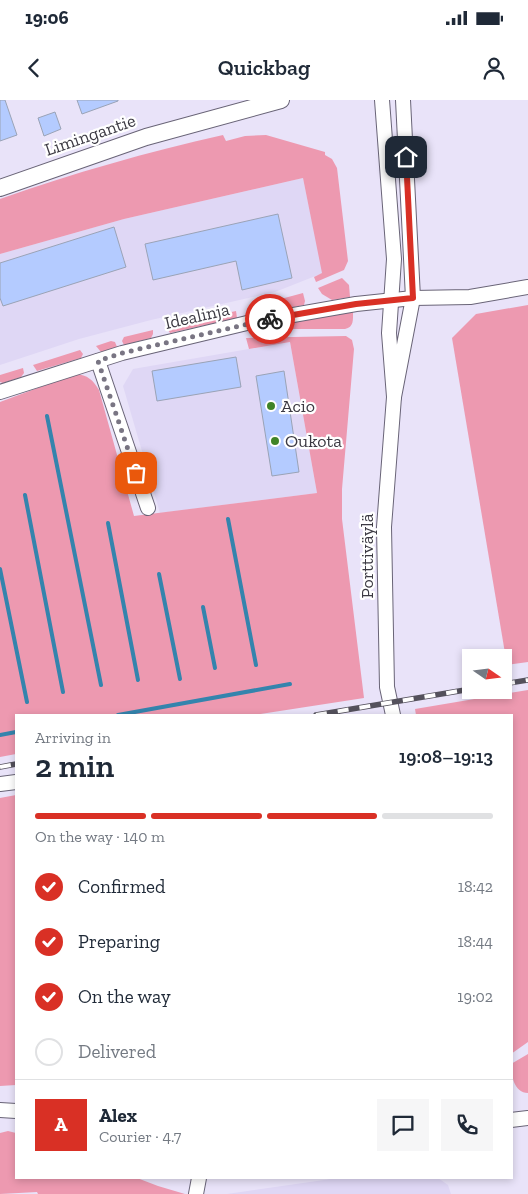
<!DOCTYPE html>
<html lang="en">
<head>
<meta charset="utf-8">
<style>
	body { margin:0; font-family:"Zilla Slab",serif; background:#f6f6f7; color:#1f2937; height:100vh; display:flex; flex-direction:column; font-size:19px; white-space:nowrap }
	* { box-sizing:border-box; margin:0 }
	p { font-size:16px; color:#747a83 }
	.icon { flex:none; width:28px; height:28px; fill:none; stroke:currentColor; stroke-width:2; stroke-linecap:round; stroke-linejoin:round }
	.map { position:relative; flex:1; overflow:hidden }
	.sheet { position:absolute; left:15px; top:614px; width:498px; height:465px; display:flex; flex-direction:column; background:#fff; border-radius:0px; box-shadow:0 2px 8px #0003 }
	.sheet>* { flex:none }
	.needle { width:32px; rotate:104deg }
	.controls { position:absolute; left:462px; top:549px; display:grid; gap:10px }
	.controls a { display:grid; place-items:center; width:50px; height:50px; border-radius:0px; background:#fff; box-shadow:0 2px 8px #0003; font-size:25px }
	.pin { position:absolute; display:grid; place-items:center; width:42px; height:42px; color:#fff; margin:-21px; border-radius:10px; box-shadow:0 2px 8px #0006 }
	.courier { position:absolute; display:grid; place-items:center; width:50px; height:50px; margin:-25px; border:4px solid #d93025; border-radius:50%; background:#fff; color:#222; box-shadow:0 1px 6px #0007 }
	.head em { font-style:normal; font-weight:600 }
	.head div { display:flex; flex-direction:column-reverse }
	.head { display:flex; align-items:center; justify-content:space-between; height:85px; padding:0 20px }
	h1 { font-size:32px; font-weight:600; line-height:38px }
	.bar { display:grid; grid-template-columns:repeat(4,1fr); gap:8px 5px; align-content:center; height:60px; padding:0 20px }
	.bar i { height:6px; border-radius:4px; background:#e0e1e3 }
	.bar .current { background:#d93025 }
	.bar p { grid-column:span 4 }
	.line { display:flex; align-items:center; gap:12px; padding:0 20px; border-top:1px solid #e0e1e3 }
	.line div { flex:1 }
	.round { display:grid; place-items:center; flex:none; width:52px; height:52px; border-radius:0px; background:#f6f6f7 }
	ol { padding:0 20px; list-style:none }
	li { display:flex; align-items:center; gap:15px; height:55px }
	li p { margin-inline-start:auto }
	li .icon { padding:5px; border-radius:50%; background:#d93025; color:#fff; stroke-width:4 }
	li:last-child { color:#747a83 }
	li i { width:28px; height:28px; border:2px solid #e0e1e3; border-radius:50% }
	.status { display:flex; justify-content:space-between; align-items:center; height:35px; padding:0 25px; background:#fff; direction:ltr }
	.status svg { height:14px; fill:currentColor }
	header { display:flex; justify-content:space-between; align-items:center; height:65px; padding:0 20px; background:#fff; font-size:22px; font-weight:600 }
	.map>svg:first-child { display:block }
	.built { fill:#dfd7f5 }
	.green { fill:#ed99b0 }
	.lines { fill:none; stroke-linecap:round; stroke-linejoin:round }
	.stream { stroke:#3484ad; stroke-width:4 }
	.building { fill:#b4cbff; stroke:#9aa3b6 }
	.minor-casing { stroke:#696477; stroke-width:16 }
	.major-casing { stroke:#696477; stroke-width:18 }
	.minor { stroke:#fff; stroke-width:14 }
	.major { stroke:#fff; stroke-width:16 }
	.rail-casing { stroke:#54515c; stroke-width:5.5 }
	.rail { stroke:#fff; stroke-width:4; stroke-dasharray:11; stroke-linecap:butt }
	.done { stroke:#797583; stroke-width:5; stroke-dasharray:0 9 }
	.route { stroke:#d93025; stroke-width:6 }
	.poi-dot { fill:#408428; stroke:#fff; stroke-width:2 }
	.labels { text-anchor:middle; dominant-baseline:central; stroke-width:4.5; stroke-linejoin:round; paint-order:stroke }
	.street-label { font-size:18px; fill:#3c3a43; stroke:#fff }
	.poi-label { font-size:18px; fill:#3c3a43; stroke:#fff; text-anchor:start }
</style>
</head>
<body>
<div class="status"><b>19:06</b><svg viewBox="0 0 49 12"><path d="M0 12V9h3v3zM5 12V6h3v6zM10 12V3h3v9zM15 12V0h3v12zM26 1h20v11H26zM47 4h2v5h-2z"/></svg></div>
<header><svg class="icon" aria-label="back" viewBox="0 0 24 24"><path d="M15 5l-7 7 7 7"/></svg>Quickbag<svg class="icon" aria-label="person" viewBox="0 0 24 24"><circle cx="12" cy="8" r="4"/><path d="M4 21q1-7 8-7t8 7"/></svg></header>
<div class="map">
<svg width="528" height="1094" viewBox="0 0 528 1094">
	<rect width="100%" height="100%" fill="#e9e3f9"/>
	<!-- built -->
	<g class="built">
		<polygon points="303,78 323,173 275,192 151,220 79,239 0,265 0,154 124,119"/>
		<polygon points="290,242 317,393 160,413 123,286 133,269"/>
		<polygon points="338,1078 438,1078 448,1085 451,1094 227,1094"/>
	</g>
	<!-- green -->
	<g class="green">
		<path d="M 223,35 L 226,41 L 245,36 L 266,35 L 325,52 L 325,55 L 332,59 L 337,68 L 348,161 L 344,170 L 316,182 L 314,177 L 322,173 L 303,78 L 124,119 L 0,154 L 0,99 C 73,73 148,52 223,35 Z"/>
		<polygon points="342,178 349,185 350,197 332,200 322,194 318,188"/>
		<polygon points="303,193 305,201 304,205 254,215 247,208"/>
		<polygon points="528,205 528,562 507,565 452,238 476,214"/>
		<polygon points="236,211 237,218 170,233 167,228 167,226"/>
		<path d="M 353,212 C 353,220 354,227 345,229 L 256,229 Z"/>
		<polygon points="153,230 153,234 151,238 124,245 122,241 124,237"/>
		<path d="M 346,236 L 352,240 L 354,249 L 342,389 L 342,419 L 364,598 L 254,615 L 16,615 L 16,654 L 0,657 L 0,302 L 75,274 C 88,275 93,280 99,290 L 134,416 L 317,393 L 290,242 L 249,249 L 246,238 Z"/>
		<polygon points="111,241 115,242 117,247 101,252 96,246"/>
		<polygon points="80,250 83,254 81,258 37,271 33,265"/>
		<polygon points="23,268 24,273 21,277 3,283 0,282 0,275"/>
		<polygon points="528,590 528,942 511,954 511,615 416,615 415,609"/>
		<polygon points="16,695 16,985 0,986 0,698"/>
		<path d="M 528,954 L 528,993 C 514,993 511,975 511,964 Z"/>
		<polygon points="8,1031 16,1033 16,1078 137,1078 158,1086 185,1094 38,1094 37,1092 0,1094 0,1033"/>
	</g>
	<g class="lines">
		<!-- stream -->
		<g class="stream">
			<polyline points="47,316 101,585"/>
			<polyline points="25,395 63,592"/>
			<polyline points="228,419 256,565"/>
			<polyline points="108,423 138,580"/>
			<polyline points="0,469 27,602"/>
			<polyline points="159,474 180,579"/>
			<polyline points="203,507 215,568"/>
			<polyline points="118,615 290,584"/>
			<polyline points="0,635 16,632"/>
		</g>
	</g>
	<!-- building -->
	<g class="building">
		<polygon points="0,0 5,0 17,35 0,41"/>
		<polygon points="77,0 118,0 118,1 82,14"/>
		<polygon points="55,12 61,29 44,36 38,18"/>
		<polygon points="278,114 292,178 242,190 236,161 153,180 145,144"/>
		<polygon points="114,127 126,167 3,206 0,198 0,163"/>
		<polygon points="236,257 241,287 157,301 152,271"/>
		<polygon points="284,271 299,372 272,376 256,276"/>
	</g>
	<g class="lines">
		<defs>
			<g id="minor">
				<polyline points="382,0 394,159 389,233 394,297 413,198 403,0"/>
				<polyline points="98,261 148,408"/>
				<polyline points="0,292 122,253 247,223 356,204 413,198 470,197 528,187"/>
				<polyline points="393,615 387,587 384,427 394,297"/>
				<polyline points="0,684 16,682"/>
				<polyline points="0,1010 16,1011"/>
				<polyline points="511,1020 528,1018"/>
				<polyline points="196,1094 199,1078"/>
			</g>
			<polyline id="major" points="0,88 146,37 281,0"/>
		</defs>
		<!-- minor casing -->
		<use href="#minor" class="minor-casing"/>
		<!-- major casing -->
		<use href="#major" class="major-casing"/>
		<!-- minor -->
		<use href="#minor" class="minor"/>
		<!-- major -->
		<use href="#major" class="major"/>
		<defs>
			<g id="rail">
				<polyline points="504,584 528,580"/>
				<polyline points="316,615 471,589"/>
				<polyline points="0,667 16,664"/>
			</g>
		</defs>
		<!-- rail casing -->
		<use href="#rail" class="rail-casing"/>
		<!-- rail -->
		<use href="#rail" class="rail"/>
	</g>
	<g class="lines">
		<!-- done -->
		<polyline class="done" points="136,373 98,261 122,253 270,219"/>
		<!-- route -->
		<polyline class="route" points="270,219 356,204 413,198 406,57"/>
	</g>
	<!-- markers -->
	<g class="poi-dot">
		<circle cx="271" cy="306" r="5"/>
		<circle cx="275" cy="341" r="5"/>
	</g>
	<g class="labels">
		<!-- street labels -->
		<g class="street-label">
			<text transform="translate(90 35) rotate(-19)">Limingantie</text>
			<text transform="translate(197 216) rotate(-13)">Idealinja</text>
			<text transform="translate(367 456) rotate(-90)">Porttiväylä</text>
		</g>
		<!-- poi labels -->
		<g class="poi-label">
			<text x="281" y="306">Acio</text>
			<text x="285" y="341">Oukota</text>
		</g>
	</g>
</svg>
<div class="controls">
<a><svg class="needle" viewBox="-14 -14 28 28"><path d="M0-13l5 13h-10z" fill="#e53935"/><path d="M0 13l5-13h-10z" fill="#747a83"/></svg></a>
</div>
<div class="pin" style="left:136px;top:373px;background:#ea580c"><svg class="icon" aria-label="bag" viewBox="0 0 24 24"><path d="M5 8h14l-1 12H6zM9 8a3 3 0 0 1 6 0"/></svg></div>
<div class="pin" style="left:406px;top:57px;background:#1f2937"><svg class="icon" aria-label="home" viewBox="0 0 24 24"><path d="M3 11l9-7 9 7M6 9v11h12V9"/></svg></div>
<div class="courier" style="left:270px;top:219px"><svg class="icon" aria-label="bike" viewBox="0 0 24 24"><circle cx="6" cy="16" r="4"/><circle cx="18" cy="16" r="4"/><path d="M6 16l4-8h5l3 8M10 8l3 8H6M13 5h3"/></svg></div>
<section class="sheet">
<div class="head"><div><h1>2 min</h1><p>Arriving in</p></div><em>19:08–19:13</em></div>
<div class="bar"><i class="current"></i><i class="current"></i><i class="current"></i><i></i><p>On the way · 140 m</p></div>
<ol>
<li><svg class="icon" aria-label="check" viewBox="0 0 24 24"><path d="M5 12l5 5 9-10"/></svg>Confirmed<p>18:42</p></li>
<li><svg class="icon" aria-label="check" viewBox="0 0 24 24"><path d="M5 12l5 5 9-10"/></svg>Preparing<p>18:44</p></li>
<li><svg class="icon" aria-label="check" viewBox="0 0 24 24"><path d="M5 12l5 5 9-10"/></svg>On the way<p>19:02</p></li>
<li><i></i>Delivered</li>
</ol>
<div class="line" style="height:90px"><b class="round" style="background:#d93025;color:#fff">A</b><div><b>Alex</b><p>Courier · 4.7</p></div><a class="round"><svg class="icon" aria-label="chat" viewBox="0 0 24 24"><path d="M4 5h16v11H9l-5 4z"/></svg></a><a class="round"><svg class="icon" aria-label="phone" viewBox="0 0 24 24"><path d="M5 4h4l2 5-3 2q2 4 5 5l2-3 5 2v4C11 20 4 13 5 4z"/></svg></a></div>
</section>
</div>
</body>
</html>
